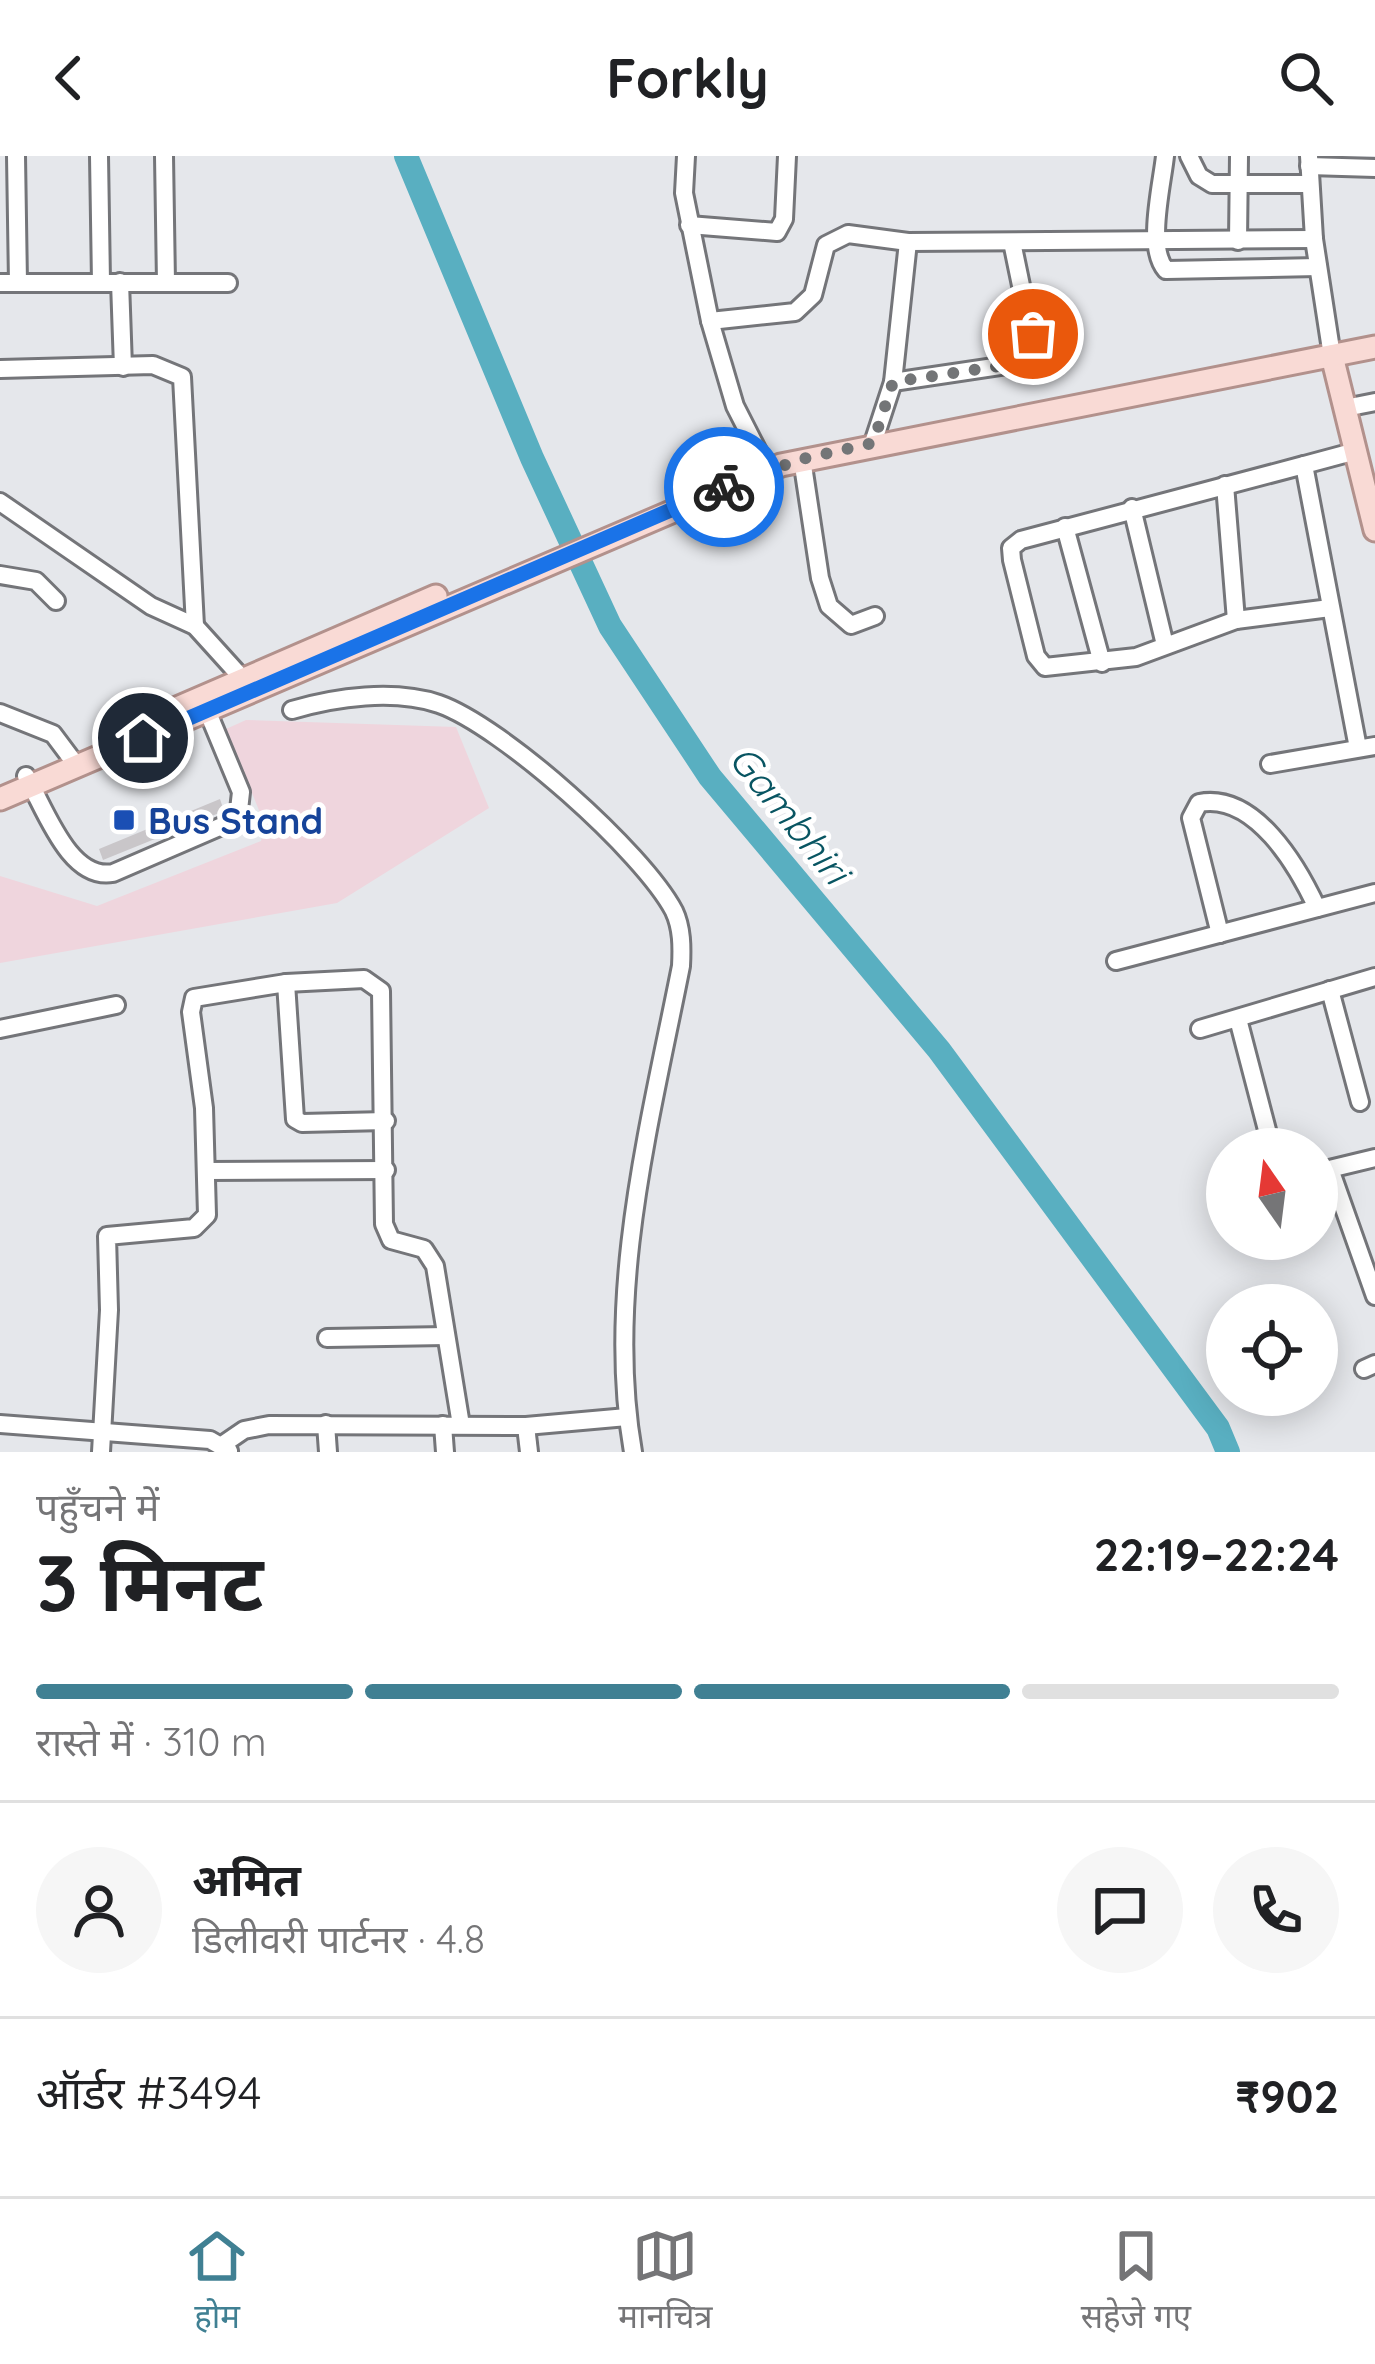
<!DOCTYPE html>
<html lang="hi">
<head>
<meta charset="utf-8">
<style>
	body { margin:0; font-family:Quicksand,"Noto Sans Devanagari",sans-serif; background:#f6f6f6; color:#202124; height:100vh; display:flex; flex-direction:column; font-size:45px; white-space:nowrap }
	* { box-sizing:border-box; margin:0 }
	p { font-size:39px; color:#757577 }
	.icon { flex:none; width:66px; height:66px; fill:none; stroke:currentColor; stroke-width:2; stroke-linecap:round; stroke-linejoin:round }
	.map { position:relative; height:1296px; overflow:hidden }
	.side { display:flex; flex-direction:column; background:#fff; flex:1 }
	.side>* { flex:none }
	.needle { width:78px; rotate:346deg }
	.tools { position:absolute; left:1206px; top:972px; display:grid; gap:24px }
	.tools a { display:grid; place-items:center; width:132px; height:132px; border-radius:50%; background:#fff; box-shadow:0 6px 30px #0003; font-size:60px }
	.pin { position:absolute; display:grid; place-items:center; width:102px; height:102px; color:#fff; margin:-51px; border:6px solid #fff; border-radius:50%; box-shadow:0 3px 12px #0007 }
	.courier { position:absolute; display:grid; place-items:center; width:120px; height:120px; margin:-60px; border:9px solid #1a73e8; border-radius:50%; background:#fff; color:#222; box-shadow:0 3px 15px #0007 }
	.overview em { font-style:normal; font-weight:700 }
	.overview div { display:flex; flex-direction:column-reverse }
	.overview { display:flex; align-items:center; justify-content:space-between; height:204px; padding:0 36px }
	h1 { font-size:78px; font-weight:700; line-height:90px }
	.bar { display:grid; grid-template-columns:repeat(4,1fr); gap:18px 12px; align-content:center; height:144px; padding:0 36px }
	.bar i { height:15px; border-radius:9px; background:#e0e0e0 }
	.bar .on { background:#408093 }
	.bar p { grid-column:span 4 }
	.line { display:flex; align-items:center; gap:30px; padding:0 36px; border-top:3px solid #e0e0e0 }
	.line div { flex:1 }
	.round { display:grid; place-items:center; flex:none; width:126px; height:126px; border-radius:63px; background:#f6f6f6 }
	header { display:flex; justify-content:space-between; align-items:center; height:156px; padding:0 36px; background:#fff; font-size:54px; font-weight:700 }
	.menu { display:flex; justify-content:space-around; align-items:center; height:168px; border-top:3px solid #e0e0e0; background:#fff; font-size:33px; color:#757577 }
	.menu a { display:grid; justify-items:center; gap:6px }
	.menu .on { color:#408093 }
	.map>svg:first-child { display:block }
	.industrial { fill:#efd5dd }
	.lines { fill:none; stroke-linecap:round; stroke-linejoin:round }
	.river { stroke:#59afc1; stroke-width:24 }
	.building { fill:#c9c6c9 }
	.minor-casing { stroke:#747579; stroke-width:22 }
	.major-casing { stroke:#b2918c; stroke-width:27 }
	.minor { stroke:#fff; stroke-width:16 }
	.major { stroke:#f9dad5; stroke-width:21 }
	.done { stroke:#737577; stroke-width:12; stroke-dasharray:0 21.6 }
	.route { stroke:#1a73e8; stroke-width:15 }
	.transit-dot { fill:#1a4fb4; stroke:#fff; stroke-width:4.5 }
	.labels { text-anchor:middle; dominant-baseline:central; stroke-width:10; stroke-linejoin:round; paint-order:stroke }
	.transit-label { font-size:36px; font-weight:bold; fill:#164399; stroke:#fff; text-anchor:start }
	.water-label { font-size:39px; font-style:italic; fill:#085562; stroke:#fff }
</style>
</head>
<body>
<header><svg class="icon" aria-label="back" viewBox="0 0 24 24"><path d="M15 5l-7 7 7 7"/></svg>Forkly<svg class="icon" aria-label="search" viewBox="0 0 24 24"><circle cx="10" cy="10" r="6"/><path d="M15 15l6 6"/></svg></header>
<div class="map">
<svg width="1375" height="1296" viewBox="0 0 1375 1296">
	<rect width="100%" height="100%" fill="#e5e7eb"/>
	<!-- industrial -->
	<polygon class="industrial" points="246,564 456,571 489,652 337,747 0,807 0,720 97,750 261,685 265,669 226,573"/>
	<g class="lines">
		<!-- river -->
		<polyline class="river" points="406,0 532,302 610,470 710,621 939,894 1218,1272 1228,1296"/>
	</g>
	<!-- building -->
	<polygon class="building" points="220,643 224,655 103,704 99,693"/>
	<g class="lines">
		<defs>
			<g id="minor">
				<polyline points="16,0 18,127"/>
				<polyline points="99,0 101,126"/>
				<polyline points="164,0 166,127"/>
				<polyline points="686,0 684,37 710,165 795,156 813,139 826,89 848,78 908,86 1314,83"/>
				<path d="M 1165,0 C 1162,29 1146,92 1166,114 L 1318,111"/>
				<polyline points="1189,0 1199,20 1212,28 1309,28"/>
				<polyline points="1309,0 1314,83 1332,200"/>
				<polyline points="1309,10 1375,12"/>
				<polyline points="689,69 777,76 784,63 787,0"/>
				<polyline points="1238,85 1239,0"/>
				<polyline points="120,126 123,211"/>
				<polyline points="0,127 228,127"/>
				<polyline points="710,165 735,250 762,303"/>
				<polyline points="0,213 153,209 182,221 195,470"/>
				<polyline points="893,226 1020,207 1035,197 1012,86"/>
				<polyline points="1345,252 1375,246"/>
				<polyline points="873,287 893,226 908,86"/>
				<polyline points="1356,295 1304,309 1358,592"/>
				<polyline points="802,303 820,422 829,450 851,469 875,460"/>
				<polyline points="1304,309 1021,384 1011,392 1012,404 1036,500 1045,511 1136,501 1236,464 1330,452"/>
				<polyline points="1225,329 1236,464"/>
				<polyline points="0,346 151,450 195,470 242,522"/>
				<polyline points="1132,352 1165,489"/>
				<polyline points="1065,371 1102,507"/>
				<polyline points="0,419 36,425 56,445"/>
				<path d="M 292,554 C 336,541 394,533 439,548 C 502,570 643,696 674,755 C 682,772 682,791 681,810 C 650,967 605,1136 633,1296"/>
				<polyline points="0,557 53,578 77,610"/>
				<polyline points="1270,608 1375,590"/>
				<path d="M 26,620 C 45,652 69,725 113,717 L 238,663 L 241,636 L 204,547"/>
				<path d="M 1220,778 L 1191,662 L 1199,647 C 1255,636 1298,711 1317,752"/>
				<polyline points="1116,805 1375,737"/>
				<polyline points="286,827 364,823 381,835 384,1068 391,1084 424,1093 435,1110 461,1269"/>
				<polyline points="1330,834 1360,946"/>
				<polyline points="1238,863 1272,993"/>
				<polyline points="0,873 116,849"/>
				<polyline points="1200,873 1375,821"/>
				<polyline points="1330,1013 1375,1140"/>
				<polyline points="206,1015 386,1014"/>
				<polyline points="1317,1016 1375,1002"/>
				<polyline points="327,1182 446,1180"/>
				<polyline points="1364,1213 1375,1208"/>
				<polyline points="0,1268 210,1284 229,1295"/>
				<polyline points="326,1268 328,1296"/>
				<polyline points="443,1269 445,1296"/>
				<polyline points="526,1270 529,1296"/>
				<polyline points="222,1289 244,1274 269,1269 526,1270 627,1261"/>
				<polyline points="101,1296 109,1154 107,1080 194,1072 207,1059 204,952 191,856 194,842 286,827 295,963 302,967 386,965"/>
			</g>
			<g id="major">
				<polyline points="1332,200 1375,374"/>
				<polyline points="168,556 436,440"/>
				<polyline points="0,643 781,309 1375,191"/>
			</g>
		</defs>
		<!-- minor casing -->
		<use href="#minor" class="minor-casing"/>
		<!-- major casing -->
		<use href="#major" class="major-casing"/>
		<!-- minor -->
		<use href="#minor" class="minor"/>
		<!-- major -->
		<use href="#major" class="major"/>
	</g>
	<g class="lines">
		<!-- done -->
		<polyline class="done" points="724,331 802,303 873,287 893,226 1020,207 1035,196 1033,178"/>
		<!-- route -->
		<polyline class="route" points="143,582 724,331"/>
	</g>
	<!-- markers -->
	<rect class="transit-dot" x="112" y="652" width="24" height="24" rx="6"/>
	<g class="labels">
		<!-- transit labels -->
		<g class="transit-label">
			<text x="148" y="664">Bus Stand</text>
		</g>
		<!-- water labels -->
		<g class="water-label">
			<text transform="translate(790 658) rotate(51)">Gambhiri</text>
		</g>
	</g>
</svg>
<div class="tools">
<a><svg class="needle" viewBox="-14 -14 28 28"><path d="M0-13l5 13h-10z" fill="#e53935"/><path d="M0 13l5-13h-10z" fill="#757577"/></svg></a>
<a><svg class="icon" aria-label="locate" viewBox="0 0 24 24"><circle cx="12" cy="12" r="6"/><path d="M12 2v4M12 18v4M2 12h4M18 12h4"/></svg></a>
</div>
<div class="pin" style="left:1033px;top:178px;background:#ea580c"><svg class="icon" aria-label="bag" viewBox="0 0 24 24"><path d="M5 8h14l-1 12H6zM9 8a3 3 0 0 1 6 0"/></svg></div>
<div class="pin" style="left:143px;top:582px;background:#1f2937"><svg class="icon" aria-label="home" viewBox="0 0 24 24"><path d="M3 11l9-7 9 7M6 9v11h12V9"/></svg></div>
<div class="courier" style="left:724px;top:331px"><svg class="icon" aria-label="bike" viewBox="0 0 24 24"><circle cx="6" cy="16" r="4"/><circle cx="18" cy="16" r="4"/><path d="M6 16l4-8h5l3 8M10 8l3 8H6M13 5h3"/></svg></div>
</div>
<section class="side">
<div class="overview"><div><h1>3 मिनट</h1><p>पहुँचने में</p></div><em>22:19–22:24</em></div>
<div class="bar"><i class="on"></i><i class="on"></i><i class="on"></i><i></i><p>रास्ते में · 310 m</p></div>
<div class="line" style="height:216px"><a class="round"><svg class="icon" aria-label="person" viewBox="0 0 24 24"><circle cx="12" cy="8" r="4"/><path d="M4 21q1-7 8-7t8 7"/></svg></a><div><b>अमित</b><p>डिलीवरी पार्टनर · 4.8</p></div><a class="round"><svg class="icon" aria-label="chat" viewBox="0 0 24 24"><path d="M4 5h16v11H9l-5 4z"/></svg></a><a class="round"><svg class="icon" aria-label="phone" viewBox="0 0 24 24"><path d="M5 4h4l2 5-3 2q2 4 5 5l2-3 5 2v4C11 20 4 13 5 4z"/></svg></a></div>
<div class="line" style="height:156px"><div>ऑर्डर #3494</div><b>₹902</b></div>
</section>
<nav class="menu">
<a class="on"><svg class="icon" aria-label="home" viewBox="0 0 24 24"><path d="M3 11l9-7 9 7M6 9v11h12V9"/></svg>होम</a>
<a><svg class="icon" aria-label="map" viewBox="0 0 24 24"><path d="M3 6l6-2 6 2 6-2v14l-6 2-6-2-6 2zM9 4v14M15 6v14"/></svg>मानचित्र</a>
<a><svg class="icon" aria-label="saved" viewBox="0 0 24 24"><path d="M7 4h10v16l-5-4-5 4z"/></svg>सहेजे गए</a>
</nav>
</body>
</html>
